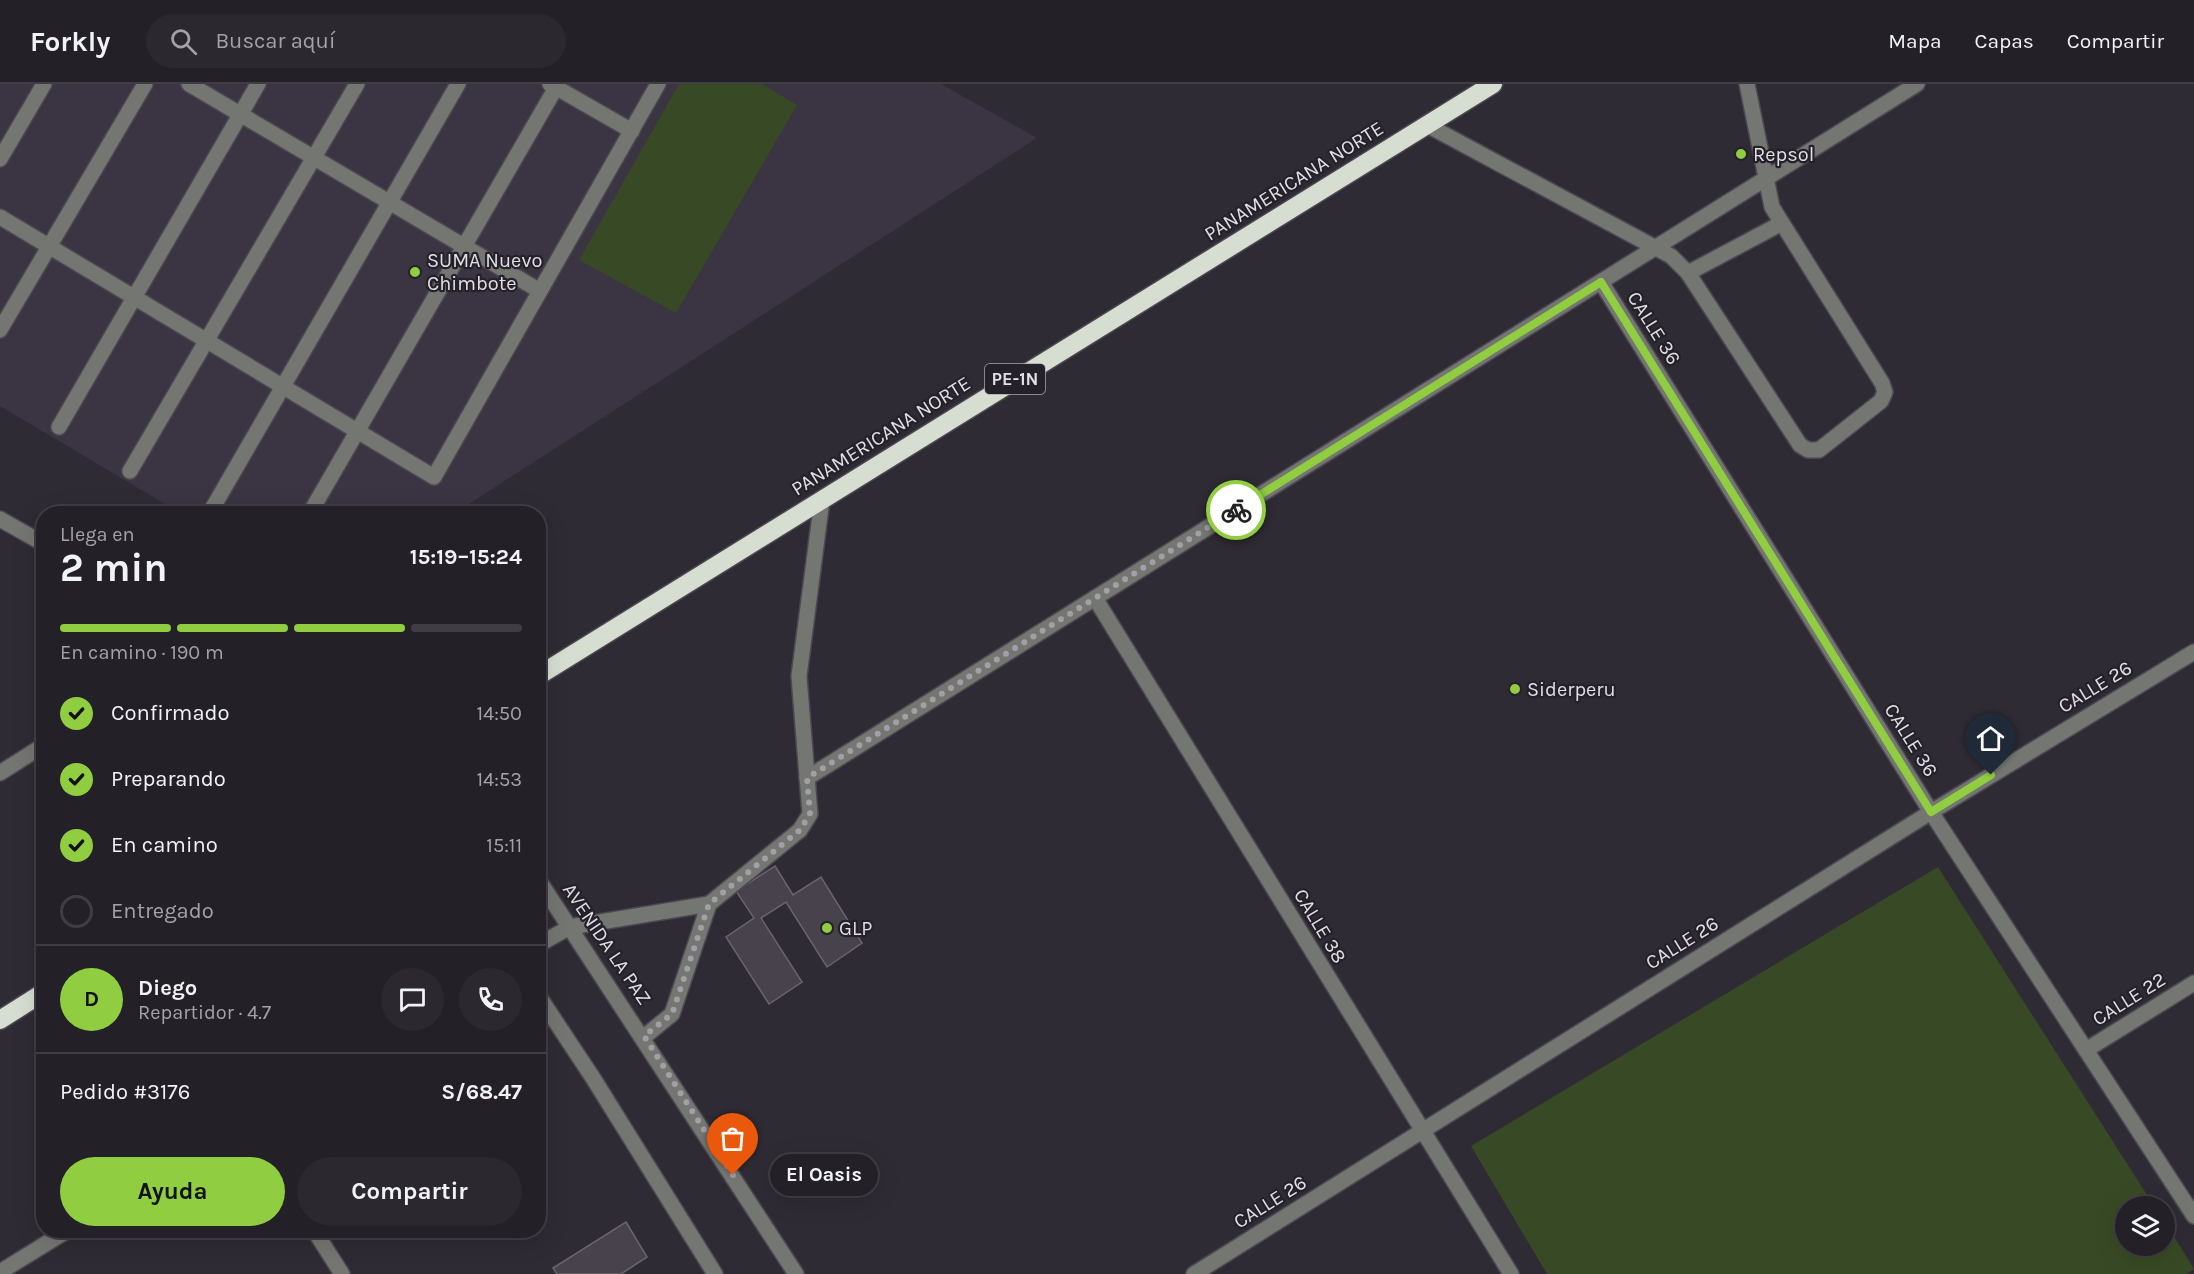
<!DOCTYPE html>
<html lang="es">
<head>
<meta charset="utf-8">
<style>
	body { margin:0; font-family:Karla,sans-serif; background:#2b282f; color:#f1f3f6; height:100vh; display:flex; flex-direction:column; font-size:22px; white-space:nowrap }
	* { box-sizing:border-box; margin:0 }
	p { font-size:20px; color:#a3a3a7 }
	.icon { flex:none; width:33px; height:33px; fill:none; stroke:currentColor; stroke-width:2; stroke-linecap:round; stroke-linejoin:round }
	.map { position:relative; flex:1; overflow:hidden }
	.side { position:absolute; left:36px; top:422px; width:510px; height:732px; display:flex; flex-direction:column; background:#232027; border-radius:24px; box-shadow:0 6px 24px #0002,0 0 0 2px #403e44 }
	.side>* { flex:none }
	.fabs { position:absolute; left:2115px; top:1112px; display:grid; gap:12px }
	.fabs a { display:grid; place-items:center; width:60px; height:60px; border-radius:50%; background:#232027; box-shadow:0 6px 24px #0002,0 0 0 2px #403e44; font-size:30px }
	.pin { position:absolute; display:grid; place-items:center; width:51px; height:51px; color:#fff; margin:-62px -26px; border-radius:50% 50% 50% 0; rotate:-45deg; box-shadow:0 0 6px #0007 }
	.pin .icon { rotate:45deg }
	.courier { position:absolute; display:grid; place-items:center; width:60px; height:60px; margin:-30px; border:4px solid #90cd41; border-radius:50%; background:#fff; color:#222; box-shadow:0 2px 8px #0007 }
	.bubble { position:absolute; height:42px; border-radius:21px; background:#232027; box-shadow:0 6px 24px #0002,0 0 0 2px #403e44; font-size:20px; font-weight:700; line-height:42px; text-align:center }
	.headline em { font-style:normal; font-weight:700 }
	.headline div { display:flex; flex-direction:column-reverse }
	.headline { display:flex; align-items:center; justify-content:space-between; height:102px; padding:0 24px }
	h1 { font-size:39px; font-weight:700; line-height:45px }
	.bar { display:grid; grid-template-columns:repeat(4,1fr); gap:9px 6px; align-content:center; height:72px; padding:0 24px }
	.bar i { height:8px; border-radius:4px; background:#403e44 }
	.bar .selected { background:#90cd41 }
	.bar p { grid-column:span 4 }
	.line { display:flex; align-items:center; gap:15px; padding:0 24px; border-top:2px solid #403e44 }
	.line div { flex:1 }
	.round { display:grid; place-items:center; flex:none; width:63px; height:63px; border-radius:32px; background:#2b282f }
	ol { padding:0 24px; list-style:none }
	li { display:flex; align-items:center; gap:18px; height:66px }
	li p { margin-inline-start:auto }
	li .icon { padding:6px; border-radius:50%; background:#90cd41; color:#111; stroke-width:4 }
	li:last-child { color:#a3a3a7 }
	li i { width:33px; height:33px; border:3px solid #403e44; border-radius:50% }
	.action { display:flex; gap:12px; margin-top:auto; padding:12px 24px }
	.action a { flex:1; height:69px; border-radius:36px; background:#90cd41; color:#111; font-size:24px; font-weight:700; line-height:69px; text-align:center }
	.action a+a { background:#2b282f; color:#f1f3f6 }
	header { display:flex; align-items:center; gap:36px; box-sizing:border-box; height:84px; padding:0 30px; background:#232027; border-bottom:2px solid #403e44 }
	header strong { font-size:28px }
	nav { display:flex; gap:33px; margin-inline-start:auto; font-size:21px }
	.search { width:420px; height:54px; background:#2b282f; display:flex; align-items:center; gap:15px; box-sizing:border-box; padding:0 21px; border-radius:33px; color:#a3a3a7; font-size:22px }
	.map>svg:first-child { display:block }
	.built { fill:#3b3442 }
	.green { fill:#384a25 }
	.building { fill:#47424b; stroke:#69646e; stroke-width:1.5 }
	.lines { fill:none; stroke-linecap:round; stroke-linejoin:round }
	.minor-casing { stroke:#4b4850; stroke-width:18 }
	.highway-casing { stroke:#4b4850; stroke-width:21 }
	.minor { stroke:#747672; stroke-width:15 }
	.highway { stroke:#d6ddd1; stroke-width:18 }
	.done { stroke:#a39fa6; stroke-width:6; stroke-dasharray:0 10.8 }
	.route { stroke:#90cd41; stroke-width:8 }
	.poi-dot { fill:#90cd41; stroke:#25212a; stroke-width:2 }
	.labels { text-anchor:middle; dominant-baseline:central; stroke-width:4.5; stroke-linejoin:round; paint-order:stroke }
	.shield { fill:#25212a; stroke:#a9a5ac; stroke-width:1.5 }
	.shield-label { font-size:18px; font-weight:bold; fill:#e1dee4 }
	.poi-label { font-size:20px; fill:#e1dee4; stroke:#25212a; text-anchor:start }
	.street-label { font-size:20px; fill:#e1dee4; stroke:#25212a }
</style>
</head>
<body>
<header>
<strong>Forkly</strong>
<div class="search"><svg class="icon" aria-label="search" viewBox="0 0 24 24"><circle cx="10" cy="10" r="6"/><path d="M15 15l6 6"/></svg>Buscar aquí</div>
<nav><a>Mapa</a><a>Capas</a><a>Compartir</a></nav>
</header>
<div class="map">
<svg width="2194" height="1190" viewBox="0 0 2194 1190">
	<rect width="100%" height="100%" fill="#2f2b34"/>
	<!-- built -->
	<polygon class="built" points="0,0 941,0 1037,54 455,429 180,429 0,322"/>
	<!-- green -->
	<g class="green">
		<polygon points="679,0 762,0 797,21 676,229 579,176"/>
		<polygon points="1938,783 2154,1122 2126,1122 2126,1161 2164,1161 2165,1138 2194,1185 2186,1190 1547,1190 1471,1062"/>
	</g>
	<!-- building -->
	<g class="building">
		<polygon points="775,782 793,811 821,793 862,859 827,883 786,818 761,834 802,898 769,920 726,853 754,834 736,807"/>
		<polygon points="626,1138 647,1173 621,1190 557,1190 553,1184"/>
	</g>
	<g class="lines">
		<defs>
			<g id="minor">
				<polyline points="189,0 540,207"/>
				<polyline points="550,0 632,47"/>
				<polyline points="1427,41 1671,172 1688,189 1782,139 1772,123 1747,0"/>
				<polyline points="0,75 44,0"/>
				<polyline points="0,133 434,393 658,0"/>
				<polyline points="1688,189 1800,361 1808,366 1819,366 1881,317 1885,308 1882,299 1782,139"/>
				<polyline points="1601,198 1931,728 2194,1132"/>
				<polyline points="0,246 145,0"/>
				<polyline points="59,343 258,0"/>
				<polyline points="130,387 357,0"/>
				<polyline points="212,425 458,0"/>
				<polyline points="310,429 558,0"/>
				<polyline points="0,435 44,460"/>
				<polyline points="1095,514 1511,1190"/>
				<polyline points="0,689 44,661"/>
				<polyline points="807,694 1917,0"/>
				<polyline points="538,795 796,1190"/>
				<polyline points="538,861 570,843 709,820 800,746 810,730 799,592 822,416"/>
				<polyline points="538,911 593,994 715,1190"/>
				<polyline points="644,953 672,930 709,820"/>
				<polyline points="2086,966 2194,899"/>
				<polyline points="314,1146 342,1190"/>
				<polyline points="0,1188 68,1146"/>
				<polyline points="1194,1190 1931,728 2194,568"/>
			</g>
			<g id="highway">
				<polyline points="538,592 1493,0"/>
				<polyline points="0,936 44,908"/>
			</g>
		</defs>
		<!-- minor casing -->
		<use href="#minor" class="minor-casing"/>
		<!-- highway casing -->
		<use href="#highway" class="highway-casing"/>
		<!-- minor -->
		<use href="#minor" class="minor"/>
		<!-- highway -->
		<use href="#highway" class="highway"/>
	</g>
	<g class="lines">
		<!-- done -->
		<polyline class="done" points="733,1091 644,952 672,930 709,820 800,746 810,730 807,694 1236,426"/>
		<!-- route -->
		<polyline class="route" points="1236,426 1601,198 1931,728 1991,691"/>
	</g>
	<!-- markers -->
	<g class="poi-dot">
		<circle cx="1741" cy="70" r="6"/>
		<circle cx="415" cy="188" r="6"/>
		<circle cx="1515" cy="605" r="6"/>
		<circle cx="827" cy="844" r="6"/>
	</g>
	<g class="labels">
		<!-- shield labels -->
		<rect class="shield" x="985" y="280" width="60" height="30" rx="4.5"/>
		<g class="shield-label">
			<text x="1015" y="295">PE-1N</text>
		</g>
		<!-- poi labels -->
		<g class="poi-label">
			<text x="1753" y="70">Repsol</text>
			<text x="427" y="176">SUMA Nuevo<tspan x="427" dy="23">Chimbote</tspan></text>
			<text x="1527" y="605">Siderperu</text>
			<text x="839" y="844">GLP</text>
		</g>
		<!-- street labels -->
		<g class="street-label">
			<text transform="translate(1294 97) rotate(-32)">PANAMERICANA NORTE</text>
			<text transform="translate(1654 244) rotate(58)">CALLE 36</text>
			<text transform="translate(881 352) rotate(-32)">PANAMERICANA NORTE</text>
			<text transform="translate(2095 603) rotate(-31)">CALLE 26</text>
			<text transform="translate(1911 656) rotate(58)">CALLE 36</text>
			<text transform="translate(1320 842) rotate(59)">CALLE 38</text>
			<text transform="translate(1682 859) rotate(-32)">CALLE 26</text>
			<text transform="translate(607 860) rotate(56)">AVENIDA LA PAZ</text>
			<text transform="translate(2129 915) rotate(-32)">CALLE 22</text>
			<text transform="translate(1270 1118) rotate(-32)">CALLE 26</text>
		</g>
	</g>
</svg>
<div class="fabs">
<a><svg class="icon" aria-label="layers" viewBox="0 0 24 24"><path d="M12 4l9 5-9 5-9-5zM3 14l9 5 9-5"/></svg></a>
</div>
<div class="pin" style="left:733px;top:1091px;background:#ea580c"><svg class="icon" aria-label="bag" viewBox="0 0 24 24"><path d="M5 8h14l-1 12H6zM9 8a3 3 0 0 1 6 0"/></svg></div>
<div class="pin" style="left:1991px;top:691px;background:#1f2937"><svg class="icon" aria-label="home" viewBox="0 0 24 24"><path d="M3 11l9-7 9 7M6 9v11h12V9"/></svg></div>
<div class="courier" style="left:1236px;top:426px"><svg class="icon" aria-label="bike" viewBox="0 0 24 24"><circle cx="6" cy="16" r="4"/><circle cx="18" cy="16" r="4"/><path d="M6 16l4-8h5l3 8M10 8l3 8H6M13 5h3"/></svg></div>
<div class="bubble" style="left:770px;top:1070px;width:108px">El Oasis</div>
<section class="side">
<div class="headline"><div><h1>2 min</h1><p>Llega en</p></div><em>15:19–15:24</em></div>
<div class="bar"><i class="selected"></i><i class="selected"></i><i class="selected"></i><i></i><p>En camino · 190 m</p></div>
<ol>
<li><svg class="icon" aria-label="check" viewBox="0 0 24 24"><path d="M5 12l5 5 9-10"/></svg>Confirmado<p>14:50</p></li>
<li><svg class="icon" aria-label="check" viewBox="0 0 24 24"><path d="M5 12l5 5 9-10"/></svg>Preparando<p>14:53</p></li>
<li><svg class="icon" aria-label="check" viewBox="0 0 24 24"><path d="M5 12l5 5 9-10"/></svg>En camino<p>15:11</p></li>
<li><i></i>Entregado</li>
</ol>
<div class="line" style="height:108px"><b class="round" style="background:#90cd41;color:#111">D</b><div><b>Diego</b><p>Repartidor · 4.7</p></div><a class="round"><svg class="icon" aria-label="chat" viewBox="0 0 24 24"><path d="M4 5h16v11H9l-5 4z"/></svg></a><a class="round"><svg class="icon" aria-label="phone" viewBox="0 0 24 24"><path d="M5 4h4l2 5-3 2q2 4 5 5l2-3 5 2v4C11 20 4 13 5 4z"/></svg></a></div>
<div class="line" style="height:78px"><div>Pedido #3176</div><b>S/68.47</b></div>
<div class="action"><a>Ayuda</a><a>Compartir</a></div>
</section>
</div>
</body>
</html>
